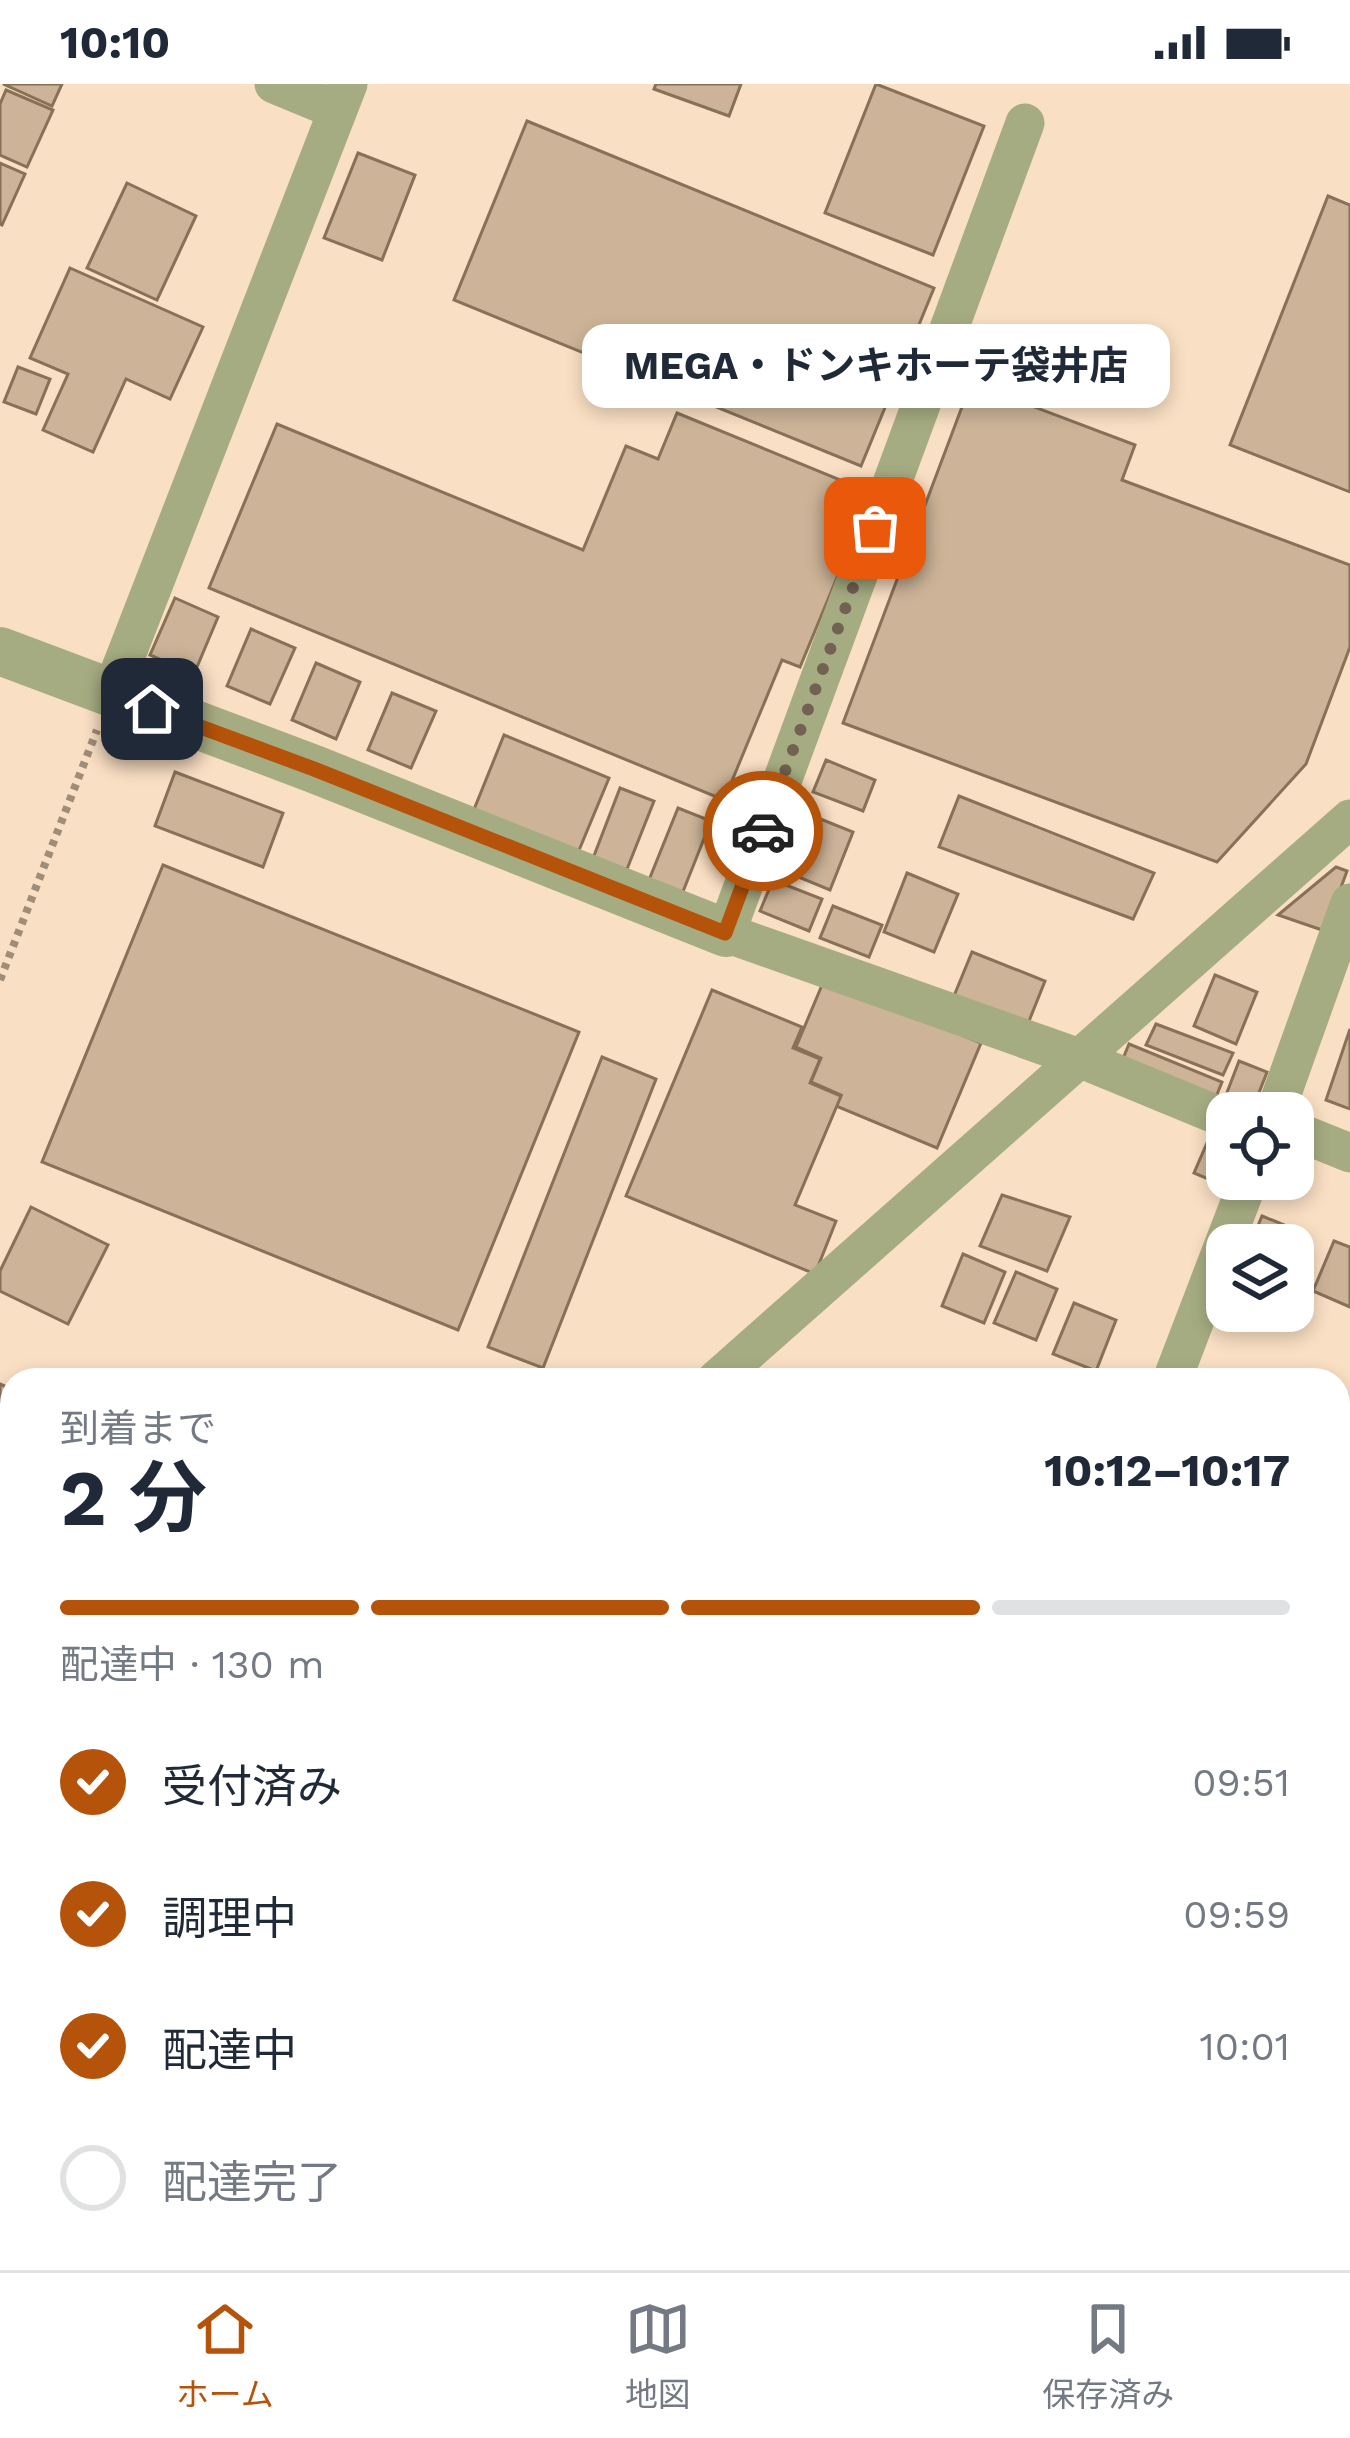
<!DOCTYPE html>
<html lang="ja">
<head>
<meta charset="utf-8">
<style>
	body { margin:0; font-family:"Work Sans","Noto Sans JP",sans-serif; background:#f2f2f3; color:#1f2937; height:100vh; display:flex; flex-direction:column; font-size:45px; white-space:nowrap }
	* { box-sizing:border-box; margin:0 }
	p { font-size:39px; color:#747a83 }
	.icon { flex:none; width:66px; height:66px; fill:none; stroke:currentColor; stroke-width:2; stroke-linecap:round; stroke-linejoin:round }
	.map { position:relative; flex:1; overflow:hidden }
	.details { position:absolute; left:0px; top:1284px; width:1350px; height:903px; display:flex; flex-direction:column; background:#fff; border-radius:36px 36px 0 0; box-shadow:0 6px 18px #0003 }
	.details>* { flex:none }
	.tools { position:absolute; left:1206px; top:1008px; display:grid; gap:24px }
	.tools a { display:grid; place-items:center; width:108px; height:108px; border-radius:24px; background:#fff; box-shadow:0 6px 18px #0003; font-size:60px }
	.pin { position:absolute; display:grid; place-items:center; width:102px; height:102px; color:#fff; margin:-51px; border-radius:24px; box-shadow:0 6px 18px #0006 }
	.courier { position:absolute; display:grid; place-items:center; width:120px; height:120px; margin:-60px; border:9px solid #b45309; border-radius:50%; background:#fff; color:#222; box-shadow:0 3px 15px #0007 }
	.bubble { position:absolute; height:84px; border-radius:24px; background:#fff; box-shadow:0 6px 18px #0003; font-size:39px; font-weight:700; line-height:84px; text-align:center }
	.head em { font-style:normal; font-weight:700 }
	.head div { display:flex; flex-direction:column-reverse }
	.head { display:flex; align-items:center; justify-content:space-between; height:204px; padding:0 60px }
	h1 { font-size:78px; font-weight:700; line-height:90px }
	.bar { display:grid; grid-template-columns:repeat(4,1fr); gap:18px 12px; align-content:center; height:144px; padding:0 60px }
	.bar i { height:15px; border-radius:9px; background:#e0e1e3 }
	.bar .active { background:#b45309 }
	.bar p { grid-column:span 4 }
	ol { padding:0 60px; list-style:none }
	li { display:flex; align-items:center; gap:36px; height:132px }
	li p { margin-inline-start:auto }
	li .icon { padding:12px; border-radius:50%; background:#b45309; color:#fff; stroke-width:4 }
	li:last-child { color:#747a83 }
	li i { width:66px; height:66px; border:6px solid #e0e1e3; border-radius:50% }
	.status { display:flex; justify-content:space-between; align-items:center; height:84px; padding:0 60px; background:#fff; direction:ltr }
	.status svg { height:33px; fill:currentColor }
	.menu { display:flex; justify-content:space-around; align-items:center; height:168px; border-top:3px solid #e0e1e3; background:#fff; font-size:33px; color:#747a83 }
	.menu a { display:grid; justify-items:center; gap:6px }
	.menu .active { color:#b45309 }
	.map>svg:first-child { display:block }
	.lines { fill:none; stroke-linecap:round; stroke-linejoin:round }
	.stream { stroke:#62a5ae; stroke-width:12 }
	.building { fill:#cdb498; stroke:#887158; stroke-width:3 }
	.path { stroke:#a08d78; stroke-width:8; stroke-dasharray:6 6; stroke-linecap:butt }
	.minor { stroke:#a6ac82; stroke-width:39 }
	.tertiary { stroke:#a6ac82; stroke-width:48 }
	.done { stroke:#716251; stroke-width:12; stroke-dasharray:0 21.6 }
	.route { stroke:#b45309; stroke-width:15 }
</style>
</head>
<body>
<div class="status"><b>10:10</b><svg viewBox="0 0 49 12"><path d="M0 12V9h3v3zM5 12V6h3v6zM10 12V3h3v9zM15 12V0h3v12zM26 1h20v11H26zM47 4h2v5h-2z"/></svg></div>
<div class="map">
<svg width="1350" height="2186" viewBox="0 0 1350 2186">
	<rect width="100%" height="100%" fill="#f9dfc3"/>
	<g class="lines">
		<!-- stream -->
		<g class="stream">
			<polyline points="0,1931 12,1935"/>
			<polyline points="639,2175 668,2186"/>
		</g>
	</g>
	<!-- building -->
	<g class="building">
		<polygon points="3,0 62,0 52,22"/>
		<polygon points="656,0 741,0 729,32 654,5"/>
		<polygon points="876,0 984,42 933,171 825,129"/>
		<polygon points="6,6 53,26 27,83 0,71 0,20"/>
		<polygon points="527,37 934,204 861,382 454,216"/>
		<polygon points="358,69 415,91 382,176 324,154"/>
		<polygon points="0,79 25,90 2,141 0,140"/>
		<polygon points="127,99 196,132 157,216 87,184"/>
		<polygon points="1328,112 1350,121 1350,408 1230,361"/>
		<polygon points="70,184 203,243 170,315 126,295 93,368 43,346 68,290 30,274"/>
		<polygon points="18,283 50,295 36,330 4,318"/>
		<polygon points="971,299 1135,361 1122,396 1350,481 1350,563 1306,680 1217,778 843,639"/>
		<polygon points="677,329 872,409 800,583 782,576 724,716 209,504 277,340 583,466 626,362 658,375"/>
		<polygon points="175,514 218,533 194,590 150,571"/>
		<polygon points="251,545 295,564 270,620 227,602"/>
		<polygon points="316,579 360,598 336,655 292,636"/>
		<polygon points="392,609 436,627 411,684 368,666"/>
		<polygon points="504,651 609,694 577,771 473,728"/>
		<polygon points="826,676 875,696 863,727 813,708"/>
		<polygon points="175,688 283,729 263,783 155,742"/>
		<polygon points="620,704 654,717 625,790 592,777"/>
		<polygon points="959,712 1154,789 1133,835 939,763"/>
		<polygon points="678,724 711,737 682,810 649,796"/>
		<polygon points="803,728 853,748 830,806 779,785"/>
		<polygon points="163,781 579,948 458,1246 42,1078"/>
		<polygon points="1336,783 1347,787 1325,847 1278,831"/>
		<polygon points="907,789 958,810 934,868 884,848"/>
		<polygon points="773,796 822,815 809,847 760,827"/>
		<polygon points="833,822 882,841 869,873 820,854"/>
		<polygon points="972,868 1045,897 1027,942 954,912"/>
		<polygon points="1215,891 1257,908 1236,960 1194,942"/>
		<polygon points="825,894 981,959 937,1064 836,1022 841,1011 811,998 821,974 796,963"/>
		<polygon points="712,906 802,943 793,964 820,975 810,999 841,1012 795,1121 836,1137 815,1190 626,1112"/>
		<polygon points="1156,940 1233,969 1223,991 1146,961"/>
		<polygon points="1350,945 1350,1025 1326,1016"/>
		<polygon points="1129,960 1222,998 1213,1020 1120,982"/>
		<polygon points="602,973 656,995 543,1284 488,1263"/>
		<polygon points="1239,977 1267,988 1251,1029 1223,1019"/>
		<polygon points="1210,1052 1227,1059 1227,1083 1220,1100 1194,1089"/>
		<polygon points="1002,1111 1070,1133 1047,1187 980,1162"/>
		<polygon points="31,1123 108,1161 68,1240 0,1207 0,1187"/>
		<polygon points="1262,1132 1304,1149 1293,1177 1293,1161 1250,1161"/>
		<polygon points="1334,1157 1350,1163 1350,1223 1313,1207"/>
		<polygon points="963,1170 1005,1188 984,1239 942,1222"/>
		<polygon points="1016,1188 1057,1205 1036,1256 994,1239"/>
		<polygon points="1074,1219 1116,1236 1096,1287 1053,1270"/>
		<polygon points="0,1300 12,1305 12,1455 0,1485"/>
		<polygon points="1338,1335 1350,1339 1350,1397 1338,1392"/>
		<polygon points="1350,1678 1350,1759 1338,1755 1338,1708"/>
		<polygon points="0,1702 12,1707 12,1785 0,1814"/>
		<polygon points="1338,1767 1350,1771 1350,1949 1338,1944"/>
		<polygon points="1338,2055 1350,2060 1350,2117 1338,2112"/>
	</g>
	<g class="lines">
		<!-- path -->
		<g class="path">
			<polyline points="0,896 97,646"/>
			<polyline points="552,2175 581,2186"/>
			<polyline points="684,2175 695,2186"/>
			<polyline points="155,2186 159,2175"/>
		</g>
		<!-- minor -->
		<g class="minor">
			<polyline points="274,0 337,26"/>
			<polyline points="1025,39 726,849 1079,974 1227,1035"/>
			<polyline points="111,610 348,0"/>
			<polyline points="1275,1029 1350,819"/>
			<polyline points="1293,1046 1350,1069"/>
			<polyline points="716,1296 1350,735"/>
			<polyline points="1172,1296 1249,1095"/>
			<polyline points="0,1628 12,1624"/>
			<polyline points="828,2186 833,2175"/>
		</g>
		<!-- tertiary -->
		<polyline class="tertiary" points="0,567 314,685 726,849"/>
	</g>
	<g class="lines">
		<!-- done -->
		<polyline class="done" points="763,747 875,444"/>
		<!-- route -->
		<polyline class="route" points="152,625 314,685 725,849 763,747"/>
	</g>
</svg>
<div class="tools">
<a><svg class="icon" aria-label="locate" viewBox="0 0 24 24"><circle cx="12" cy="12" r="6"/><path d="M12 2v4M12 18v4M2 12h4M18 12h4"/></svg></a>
<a><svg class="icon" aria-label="layers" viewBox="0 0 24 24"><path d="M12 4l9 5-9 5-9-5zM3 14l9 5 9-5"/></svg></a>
</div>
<div class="pin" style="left:875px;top:444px;background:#ea580c"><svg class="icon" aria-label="bag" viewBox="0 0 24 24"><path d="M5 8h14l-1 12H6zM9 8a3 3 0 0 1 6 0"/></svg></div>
<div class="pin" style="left:152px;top:625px;background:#1f2937"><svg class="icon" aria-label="home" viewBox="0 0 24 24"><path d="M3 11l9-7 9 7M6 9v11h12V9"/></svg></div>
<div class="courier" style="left:763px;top:747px"><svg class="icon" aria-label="car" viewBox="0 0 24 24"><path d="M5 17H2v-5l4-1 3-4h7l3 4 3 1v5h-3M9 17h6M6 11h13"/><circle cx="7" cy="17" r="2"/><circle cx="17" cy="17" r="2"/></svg></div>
<div class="bubble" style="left:582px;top:240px;width:588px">MEGA・ドンキホーテ袋井店</div>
<section class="details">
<div class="head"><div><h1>2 分</h1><p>到着まで</p></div><em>10:12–10:17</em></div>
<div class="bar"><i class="active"></i><i class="active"></i><i class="active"></i><i></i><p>配達中 · 130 m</p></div>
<ol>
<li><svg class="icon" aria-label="check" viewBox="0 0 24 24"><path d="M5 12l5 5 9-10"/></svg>受付済み<p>09:51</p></li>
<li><svg class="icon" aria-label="check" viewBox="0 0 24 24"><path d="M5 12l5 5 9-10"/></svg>調理中<p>09:59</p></li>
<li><svg class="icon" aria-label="check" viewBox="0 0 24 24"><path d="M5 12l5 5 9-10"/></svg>配達中<p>10:01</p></li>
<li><i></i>配達完了</li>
</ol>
</section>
</div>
<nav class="menu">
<a class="active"><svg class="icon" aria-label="home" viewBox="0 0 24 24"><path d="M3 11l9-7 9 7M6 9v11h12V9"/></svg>ホーム</a>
<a><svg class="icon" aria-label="map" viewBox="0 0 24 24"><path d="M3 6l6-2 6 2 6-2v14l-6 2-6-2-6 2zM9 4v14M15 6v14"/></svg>地図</a>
<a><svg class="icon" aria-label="saved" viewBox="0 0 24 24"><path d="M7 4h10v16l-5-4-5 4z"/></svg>保存済み</a>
</nav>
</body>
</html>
